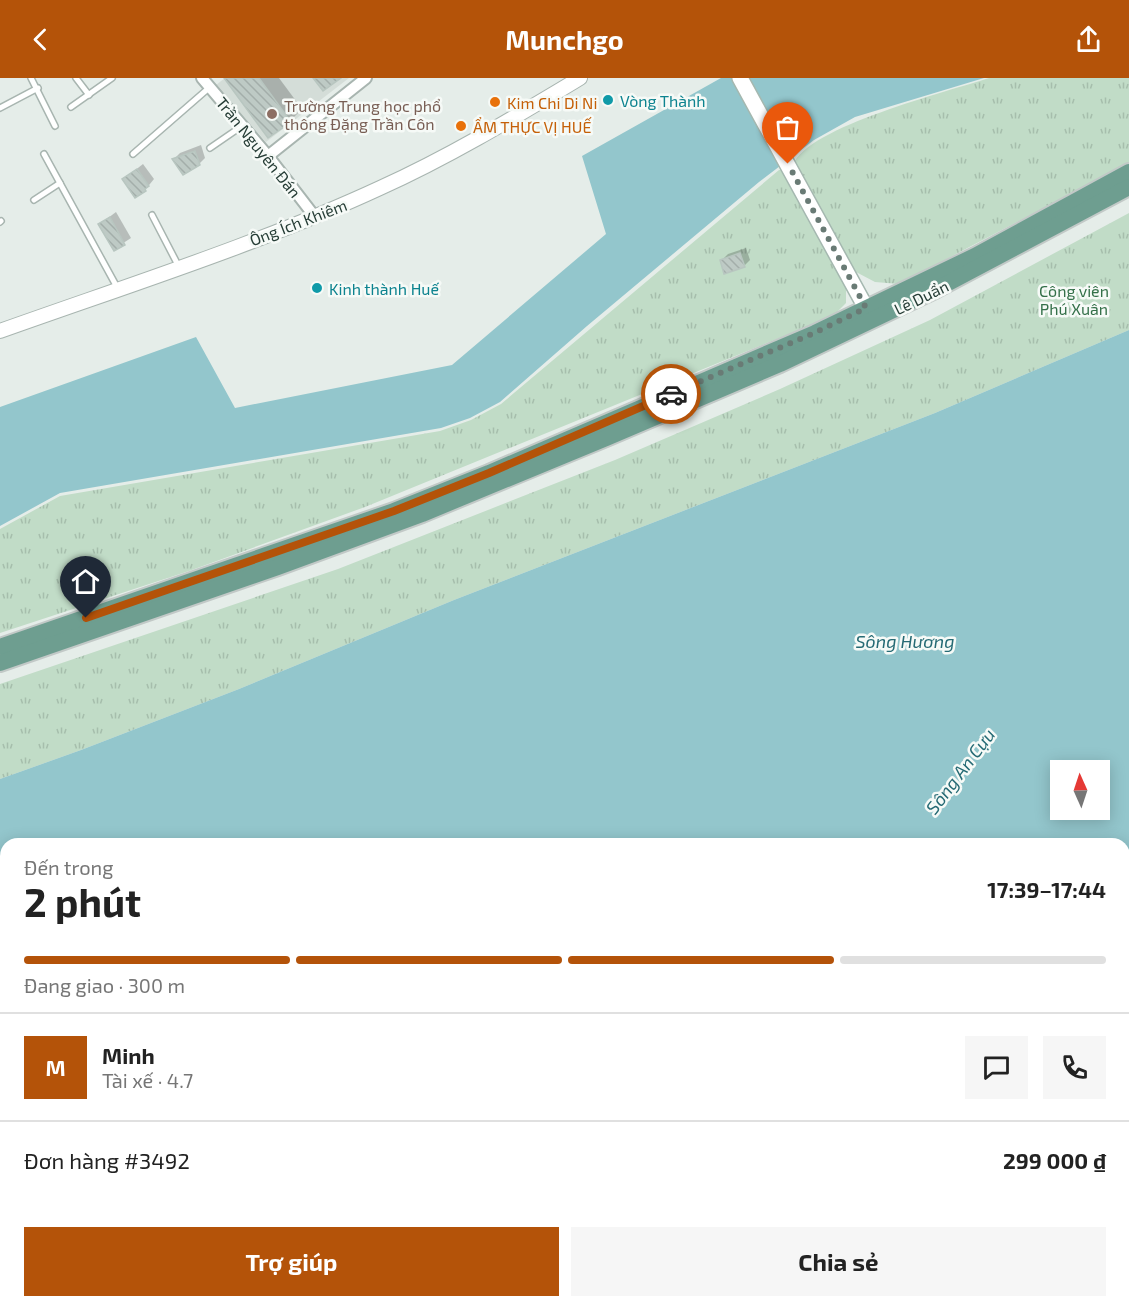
<!DOCTYPE html>
<html lang="vi">
<head>
<meta charset="utf-8">
<style>
	body { margin:0; font-family:"Exo 2",sans-serif; background:#f6f6f6; color:#222; height:100vh; display:flex; flex-direction:column; font-size:22px; white-space:nowrap }
	* { box-sizing:border-box; margin:0 }
	p { font-size:20px; color:#767676 }
	.icon { flex:none; width:33px; height:33px; fill:none; stroke:currentColor; stroke-width:2; stroke-linecap:round; stroke-linejoin:round }
	.map { position:relative; flex:1; overflow:hidden }
	.panel { position:absolute; left:0px; top:760px; width:1130px; height:470px; display:flex; flex-direction:column; background:#fff; border-radius:18px 18px 0 0; box-shadow:0 3px 15px #0003 }
	.panel>* { flex:none }
	.needle { width:39px; rotate:357deg }
	.fabs { position:absolute; left:1050px; top:682px; display:grid; gap:12px }
	.fabs a { display:grid; place-items:center; width:60px; height:60px; border-radius:0px; background:#fff; box-shadow:0 3px 15px #0003; font-size:30px }
	.pin { position:absolute; display:grid; place-items:center; width:51px; height:51px; color:#fff; margin:-62px -26px; border-radius:50% 50% 50% 0; rotate:-45deg; box-shadow:0 0 6px #0007 }
	.pin .icon { rotate:45deg }
	.courier { position:absolute; display:grid; place-items:center; width:60px; height:60px; margin:-30px; border:4px solid #b45309; border-radius:50%; background:#fff; color:#222; box-shadow:0 2px 8px #0007 }
	.head em { font-style:normal; font-weight:700 }
	.head div { display:flex; flex-direction:column-reverse }
	.head { display:flex; align-items:center; justify-content:space-between; height:102px; padding:0 24px }
	h1 { font-size:39px; font-weight:700; line-height:45px }
	.bar { display:grid; grid-template-columns:repeat(4,1fr); gap:9px 6px; align-content:center; height:72px; padding:0 24px }
	.bar i { height:8px; border-radius:4px; background:#e0e0e0 }
	.bar .on { background:#b45309 }
	.bar p { grid-column:span 4 }
	.line { display:flex; align-items:center; gap:15px; padding:0 24px; border-top:2px solid #e0e0e0 }
	.line div { flex:1 }
	.round { display:grid; place-items:center; flex:none; width:63px; height:63px; border-radius:0px; background:#f6f6f6 }
	.cta { display:flex; gap:12px; margin-top:auto; padding:12px 24px }
	.cta a { flex:1; height:69px; border-radius:0px; background:#b45309; color:#fff; font-size:24px; font-weight:700; line-height:69px; text-align:center }
	.cta a+a { background:#f6f6f6; color:#222 }
	header { display:flex; justify-content:space-between; align-items:center; height:78px; padding:0 24px; background:#b45309; color:#fff; font-size:27px; font-weight:700 }
	.map>svg:first-child { display:block }
	.built { fill:#d4ddd8 }
	.grass { fill:url(#grass-tufts) }
	.water { fill:#93c6cc; fill-rule:evenodd }
	.shadow { fill:#0003 }
	.building { fill:url(#building-back-hatch); stroke:#b8c6c0; stroke-width:1.5 }
	.lines { fill:none; stroke-linecap:round; stroke-linejoin:round }
	.service-casing { stroke:#a8b5b0; stroke-width:8 }
	.pedestrian-casing { stroke:#a8b5b0; stroke-width:11 }
	.minor-casing { stroke:#a8b5b0; stroke-width:14 }
	.tertiary-casing { stroke:#a8b5b0; stroke-width:16 }
	.secondary-casing { stroke:#a5b8b0; stroke-width:18 }
	.primary-casing { stroke:#c2c9c7; stroke-width:20 }
	.service { stroke:#fff; stroke-width:5 }
	.pedestrian { stroke:#fff; stroke-width:8 }
	.minor { stroke:#fff; stroke-width:10 }
	.tertiary { stroke:#fff; stroke-width:14 }
	.secondary { stroke:#fff; stroke-width:15 }
	.primary { stroke:#6e9e90; stroke-width:16 }
	.done { stroke:#697b75; stroke-width:6; stroke-dasharray:0 10.8 }
	.route { stroke:#b45309; stroke-width:8 }
	.culture-dot { fill:#0f9aa8; stroke:#f6faf7; stroke-width:2 }
	.food-dot { fill:#e8710a; stroke:#f6faf7; stroke-width:2 }
	.education-dot { fill:#8d6e63; stroke:#f6faf7; stroke-width:2 }
	.labels { text-anchor:middle; dominant-baseline:central; stroke-width:5; stroke-linejoin:round; paint-order:stroke }
	.culture-label { font-size:16px; fill:#0d838f; stroke:#f6faf7; text-anchor:start }
	.food-label { font-size:16px; fill:#c56008; stroke:#f6faf7; text-anchor:start }
	.education-label { font-size:16px; fill:#785e54; stroke:#f6faf7; text-anchor:start }
	.street-label { font-size:16px; fill:#263d36; stroke:#f6faf7 }
	.park-label { font-size:16px; fill:#347049; stroke:#f6faf7 }
	.water-label { font-size:18px; font-style:italic; fill:#256a74; stroke:#f6faf7 }
</style>
</head>
<body>
<header><svg class="icon" aria-label="back" viewBox="0 0 24 24"><path d="M15 5l-7 7 7 7"/></svg>Munchgo<svg class="icon" aria-label="share" viewBox="0 0 24 24"><path d="M12 15V3M7 8l5-5 5 5M5 13v7h14v-7"/></svg></header>
<div class="map">
<svg width="1129" height="1229" viewBox="0 0 1129 1229">
	<defs>
		<pattern id="grass-tufts" width="24" height="20" patternUnits="userSpaceOnUse" patternTransform="scale(1.5)"><rect width="24" height="20" fill="#c1dcc7"/><path d="M3 7l-1-3M5 7V3M7 7l1-3M15 17l-1-3M17 17v-4M19 17l1-3" fill="none" stroke="#a6beac"/></pattern>
		<pattern id="building-back-hatch" width="6" height="6" patternUnits="userSpaceOnUse" patternTransform="scale(1.5)"><rect width="6" height="6" fill="#becac5"/><path d="M-1 5l2 2M0 0l6 6M5-1l2 2" fill="none" stroke="#a3aeaa"/></pattern>
	</defs>
	<rect width="100%" height="100%" fill="#e5ede9"/>
	<!-- built -->
	<g class="built">
		<polygon points="225,0 349,0 266,64 216,7"/>
		<polygon points="1129,982 1129,1196 1124,1192 1124,984"/>
	</g>
	<!-- grass -->
	<g class="grass">
		<path d="M 989,0 L 1129,0 L 1129,85 L 899,206 L 875,204 L 856,194 L 793,87 C 806,49 950,13 989,0 Z"/>
		<polygon points="779,92 785,92 846,208 846,225 833,238 365,429 189,493 0,555 0,451 60,418 440,353 471,342 501,326"/>
		<polygon points="1129,135 1129,252 935,335 454,522 239,611 81,672 0,701 0,606 338,491 615,382 780,311 930,242"/>
		<polygon points="6,1155 6,1224 431,1224 428,1229 0,1229 0,1158"/>
		<polygon points="589,1224 939,1224 940,1229 585,1229"/>
	</g>
	<!-- water -->
	<g class="water">
		<polygon points="721,0 984,0 855,39 814,62 759,104 587,248 500,324 470,340 441,350 60,415 0,448 0,329 196,259 235,330 452,287 606,156 582,78"/>
		<path d="M 1129,252 L 1129,922 L 1124,923 L 1124,766 L 6,766 L 6,1155 L 0,1158 L 0,701 L 81,672 L 239,611 L 454,522 L 935,335 ZM 1060,693 L 1100,693 L 1100,732 L 1060,732 Z"/>
		<polygon points="431,1224 577,1224 574,1229 428,1229"/>
		<polygon points="984,1224 1096,1224 1104,1229 993,1229"/>
	</g>
	<!-- shadow -->
	<g class="shadow">
		<polygon points="230,0 279,0 302,31 290,43 269,58"/>
		<polygon points="201,67 205,80 199,86 174,81 180,75"/>
		<polygon points="143,86 154,101 145,112 124,101"/>
		<polygon points="116,134 131,160 114,171 100,146"/>
		<polygon points="746,170 750,182 744,188 722,182 728,176"/>
		<polygon points="1129,1022 1129,1152 1124,1149 1124,1027"/>
		<polygon points="807,1224 818,1224 818,1225 815,1229 805,1229"/>
	</g>
	<!-- building -->
	<g class="building">
		<polygon points="224,0 259,0 291,44 268,60"/>
		<polygon points="313,0 341,0 323,13"/>
		<polygon points="195,73 200,87 183,97 172,81"/>
		<polygon points="137,91 149,108 145,111 146,113 135,120 122,101"/>
		<polygon points="110,139 125,167 114,173 98,146"/>
		<polygon points="740,175 745,189 724,196 720,182"/>
	</g>
	<g class="lines">
		<defs>
			<g id="service">
				<polyline points="31,0 55,48"/>
				<polyline points="76,0 89,17"/>
				<polyline points="71,29 112,0"/>
				<polyline points="0,30 38,10"/>
				<polyline points="210,70 242,48"/>
				<polyline points="44,76 118,211"/>
				<polyline points="133,76 210,9"/>
				<polyline points="34,122 60,105"/>
				<polyline points="152,137 179,189"/>
				<polyline points="0,144 1,143"/>
			</g>
			<g id="pedestrian">
				<polyline points="1124,972 1129,969"/>
				<polyline points="1124,1204 1129,1207"/>
			</g>
			<g id="minor">
				<polyline points="202,0 268,78 315,139"/>
				<polyline points="268,78 366,0"/>
			</g>
			<path id="tertiary" d="M 0,253 C 126,208 259,166 380,110 C 449,79 515,39 580,0"/>
			<polyline id="secondary" points="740,0 871,239"/>
			<g id="primary">
				<polyline points="0,569 394,433 489,395 815,255 975,178 1129,94"/>
				<polyline points="0,585 278,489 422,436 606,360 780,286 935,212 1129,109"/>
			</g>
		</defs>
		<!-- service casing -->
		<use href="#service" class="service-casing"/>
		<!-- pedestrian casing -->
		<use href="#pedestrian" class="pedestrian-casing"/>
		<!-- minor casing -->
		<use href="#minor" class="minor-casing"/>
		<!-- tertiary casing -->
		<use href="#tertiary" class="tertiary-casing"/>
		<!-- secondary casing -->
		<use href="#secondary" class="secondary-casing"/>
		<!-- primary casing -->
		<use href="#primary" class="primary-casing"/>
		<!-- service -->
		<use href="#service" class="service"/>
		<!-- pedestrian -->
		<use href="#pedestrian" class="pedestrian"/>
		<!-- minor -->
		<use href="#minor" class="minor"/>
		<!-- tertiary -->
		<use href="#tertiary" class="tertiary"/>
		<!-- secondary -->
		<use href="#secondary" class="secondary"/>
		<!-- primary -->
		<use href="#primary" class="primary"/>
	</g>
	<g class="lines">
		<!-- done -->
		<polyline class="done" points="671,316 814,255 866,230 788,86"/>
		<!-- route -->
		<polyline class="route" points="86,540 394,433 489,395 671,316"/>
	</g>
	<!-- markers -->
	<g class="culture-dot">
		<circle cx="608" cy="22" r="6"/>
		<circle cx="317" cy="210" r="6"/>
	</g>
	<g class="food-dot">
		<circle cx="495" cy="24" r="6"/>
		<circle cx="461" cy="48" r="6"/>
	</g>
	<circle class="education-dot" cx="272" cy="36" r="6"/>
	<g class="labels">
		<!-- culture labels -->
		<g class="culture-label">
			<text x="620" y="22">Vòng Thành</text>
			<text x="329" y="210">Kinh thành Huế</text>
		</g>
		<!-- food labels -->
		<g class="food-label">
			<text x="507" y="24">Kim Chi Di Ni</text>
			<text x="473" y="48">ẨM THỰC VỊ HUẾ</text>
		</g>
		<!-- education labels -->
		<g class="education-label">
			<text x="284" y="27">Trường Trung học phổ<tspan x="284" dy="18">thông Đặng Trần Côn</tspan></text>
		</g>
		<!-- street labels -->
		<g class="street-label">
			<text transform="translate(259 69) rotate(51)">Trần Nguyên Đán</text>
			<text transform="translate(298 144) rotate(-21)">Ông Ích Khiêm</text>
			<text transform="translate(921 219) rotate(-26)">Lê Duẩn</text>
		</g>
		<!-- park labels -->
		<g class="park-label">
			<text x="1074" y="212">Công viên<tspan x="1074" dy="18">Phú Xuân</tspan></text>
		</g>
		<!-- water labels -->
		<g class="water-label">
			<text x="905" y="563">Sông Hương</text>
			<text transform="translate(960 693) rotate(-53)">Sông An Cựu</text>
		</g>
	</g>
</svg>
<div class="fabs">
<a><svg class="needle" viewBox="-14 -14 28 28"><path d="M0-13l5 13h-10z" fill="#e53935"/><path d="M0 13l5-13h-10z" fill="#767676"/></svg></a>
</div>
<div class="pin" style="left:788px;top:86px;background:#ea580c"><svg class="icon" aria-label="bag" viewBox="0 0 24 24"><path d="M5 8h14l-1 12H6zM9 8a3 3 0 0 1 6 0"/></svg></div>
<div class="pin" style="left:86px;top:540px;background:#1f2937"><svg class="icon" aria-label="home" viewBox="0 0 24 24"><path d="M3 11l9-7 9 7M6 9v11h12V9"/></svg></div>
<div class="courier" style="left:671px;top:316px"><svg class="icon" aria-label="car" viewBox="0 0 24 24"><path d="M5 17H2v-5l4-1 3-4h7l3 4 3 1v5h-3M9 17h6M6 11h13"/><circle cx="7" cy="17" r="2"/><circle cx="17" cy="17" r="2"/></svg></div>
<section class="panel">
<div class="head"><div><h1>2 phút</h1><p>Đến trong</p></div><em>17:39–17:44</em></div>
<div class="bar"><i class="on"></i><i class="on"></i><i class="on"></i><i></i><p>Đang giao · 300 m</p></div>
<div class="line" style="height:108px"><b class="round" style="background:#b45309;color:#fff">M</b><div><b>Minh</b><p>Tài xế · 4.7</p></div><a class="round"><svg class="icon" aria-label="chat" viewBox="0 0 24 24"><path d="M4 5h16v11H9l-5 4z"/></svg></a><a class="round"><svg class="icon" aria-label="phone" viewBox="0 0 24 24"><path d="M5 4h4l2 5-3 2q2 4 5 5l2-3 5 2v4C11 20 4 13 5 4z"/></svg></a></div>
<div class="line" style="height:78px"><div>Đơn hàng #3492</div><b>299 000 ₫</b></div>
<div class="cta"><a>Trợ giúp</a><a>Chia sẻ</a></div>
</section>
</div>
</body>
</html>
